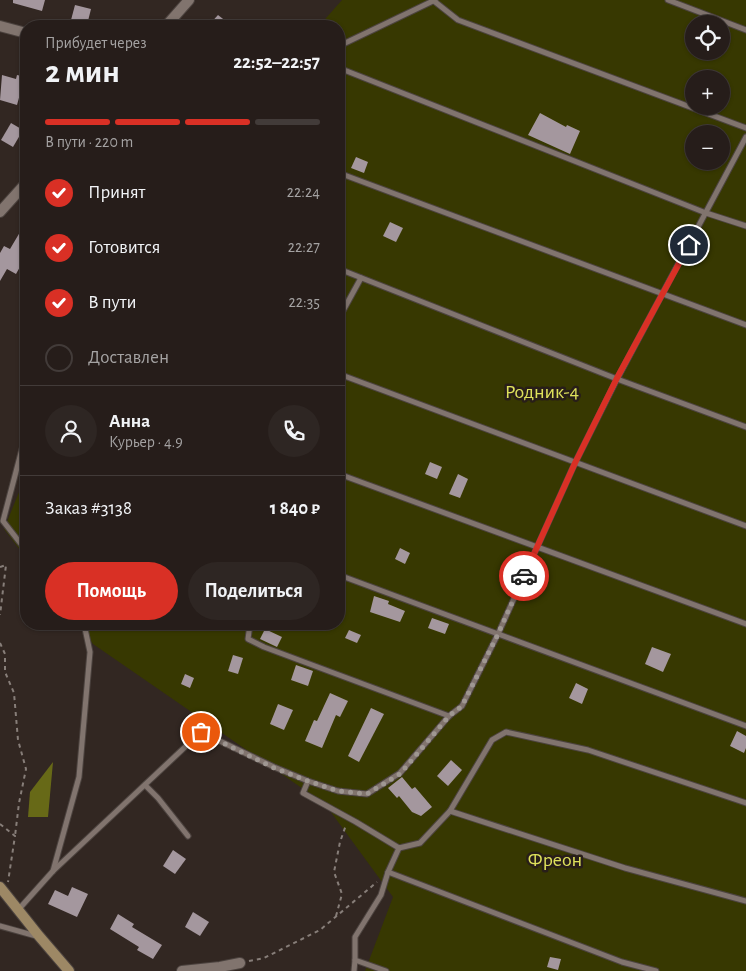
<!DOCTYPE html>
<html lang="ru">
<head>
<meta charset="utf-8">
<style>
	body { margin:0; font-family:"Alegreya Sans",sans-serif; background:#2e2623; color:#f1f3f6; height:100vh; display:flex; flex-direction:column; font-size:19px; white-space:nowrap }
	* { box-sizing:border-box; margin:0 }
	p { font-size:16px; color:#a4a2a2 }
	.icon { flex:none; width:28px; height:28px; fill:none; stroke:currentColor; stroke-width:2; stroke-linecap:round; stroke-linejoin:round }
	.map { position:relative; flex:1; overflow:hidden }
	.details { position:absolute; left:20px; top:20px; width:325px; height:610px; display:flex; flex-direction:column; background:#261d1a; border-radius:20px; box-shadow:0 1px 4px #0004,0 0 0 1px #423b39 }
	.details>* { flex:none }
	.controls { position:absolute; left:685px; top:15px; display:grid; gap:10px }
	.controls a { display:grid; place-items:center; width:45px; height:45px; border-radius:50%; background:#261d1a; box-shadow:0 1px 4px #0004,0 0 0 1px #423b39; font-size:25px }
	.pin { position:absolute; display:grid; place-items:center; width:42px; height:42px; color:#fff; margin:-21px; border:2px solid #fff; border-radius:50%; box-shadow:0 1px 5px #0007 }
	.courier { position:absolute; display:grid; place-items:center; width:50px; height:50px; margin:-25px; border:4px solid #d93025; border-radius:50%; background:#fff; color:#222; box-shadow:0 1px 6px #0007 }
	.head em { font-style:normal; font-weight:700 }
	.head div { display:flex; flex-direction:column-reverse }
	.head { display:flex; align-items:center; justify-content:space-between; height:85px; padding:0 25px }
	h1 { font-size:32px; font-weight:700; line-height:38px }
	.bar { display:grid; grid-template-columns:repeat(4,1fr); gap:8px 5px; align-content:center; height:60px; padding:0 25px }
	.bar i { height:6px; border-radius:4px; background:#423b39 }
	.bar .selected { background:#d93025 }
	.bar p { grid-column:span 4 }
	.line { display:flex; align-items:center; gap:12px; padding:0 25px; border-top:1px solid #423b39 }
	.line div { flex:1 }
	.round { display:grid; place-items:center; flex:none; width:52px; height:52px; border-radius:26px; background:#2e2623 }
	ol { padding:0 25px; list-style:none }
	li { display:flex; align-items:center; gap:15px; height:55px }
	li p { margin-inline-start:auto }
	li .icon { padding:5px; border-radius:50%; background:#d93025; color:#fff; stroke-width:4 }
	li:last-child { color:#a4a2a2 }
	li i { width:28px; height:28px; border:2px solid #423b39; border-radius:50% }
	.primary-button { display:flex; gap:10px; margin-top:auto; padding:10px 25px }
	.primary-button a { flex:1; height:58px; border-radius:30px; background:#d93025; color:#fff; font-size:20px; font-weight:700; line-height:58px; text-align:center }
	.primary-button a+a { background:#2e2623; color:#f1f3f6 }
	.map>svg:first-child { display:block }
	.green { fill:#373801; fill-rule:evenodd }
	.forest { fill:#676917 }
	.building { fill:#a4979e }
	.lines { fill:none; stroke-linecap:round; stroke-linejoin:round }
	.lane-casing { stroke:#4c433f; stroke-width:7 }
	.street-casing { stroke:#4c433f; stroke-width:12 }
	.secondary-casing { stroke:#4c433f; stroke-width:12 }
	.path { stroke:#877e79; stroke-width:2; stroke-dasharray:4 4; stroke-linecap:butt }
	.lane { stroke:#81746e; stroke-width:5 }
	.street { stroke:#81746e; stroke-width:10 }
	.secondary { stroke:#9d8865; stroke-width:10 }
	.done { stroke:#9f9792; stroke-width:5; stroke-dasharray:0 9 }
	.route { stroke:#d93025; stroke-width:6 }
	.labels { text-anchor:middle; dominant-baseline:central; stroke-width:5; stroke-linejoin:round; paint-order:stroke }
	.park-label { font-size:20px; fill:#dee15b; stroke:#281e19 }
</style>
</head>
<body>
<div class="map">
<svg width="746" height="971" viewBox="0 0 746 971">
	<rect width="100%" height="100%" fill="#322722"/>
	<!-- green -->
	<g class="green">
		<path d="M 342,0 L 746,0 L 746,971 L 365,971 L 393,897 L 325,804 L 93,644 L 78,624 L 339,624 L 339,26 L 319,26 ZM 694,24 L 721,24 L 721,51 L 694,51 ZM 694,79 L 721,79 L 721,106 L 694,106 ZM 694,134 L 721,134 L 721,161 L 694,161 Z"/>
		<polygon points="26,475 26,558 4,529"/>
	</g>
	<!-- forest -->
	<polygon class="forest" points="53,762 48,817 28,817 30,792"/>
	<!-- building -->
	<g class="building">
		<polygon points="13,0 45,0 42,11 13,3"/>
		<polygon points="75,5 91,9 87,25 71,20"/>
		<polygon points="218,15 232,26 208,26"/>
		<polygon points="2,75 16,79 17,75 26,77 26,96 20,94 17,105 0,100"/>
		<polygon points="540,113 566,127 567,125 580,131 570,154 528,135"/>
		<polygon points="11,123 23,130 13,147 1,140"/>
		<polygon points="356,157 368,162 364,173 351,168"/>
		<polygon points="26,222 26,256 16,274 7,269 0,281 0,253 4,246 10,249"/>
		<polygon points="390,222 403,228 396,242 383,236"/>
		<polygon points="430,462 442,467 437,479 425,474"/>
		<polygon points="458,474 468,479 460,498 449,494"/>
		<polygon points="400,548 410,553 405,564 395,559"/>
		<polygon points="374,596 389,601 388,604 405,611 400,622 370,612"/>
		<polygon points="432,618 449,624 445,634 428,628"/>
		<polygon points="265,629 282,637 277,647 260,639"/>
		<polygon points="349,630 361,635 357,643 345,638"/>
		<polygon points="652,647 671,654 663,672 645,664"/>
		<polygon points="233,655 243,658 238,674 228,671"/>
		<polygon points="296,665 313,671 308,686 291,680"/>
		<polygon points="185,674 194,678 190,688 181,684"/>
		<polygon points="576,683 588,689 582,704 569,698"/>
		<polygon points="330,693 348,701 340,717 336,715 322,748 305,741 314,720 317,721"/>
		<polygon points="278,704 293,710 284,730 270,724"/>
		<polygon points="371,708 384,714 359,762 348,756"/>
		<polygon points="737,731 746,736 746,748 744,753 730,746"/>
		<polygon points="451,760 462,770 448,786 437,776"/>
		<polygon points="402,777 412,789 415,787 432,807 421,816 412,812 399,796 397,798 388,788"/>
		<polygon points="173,850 186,859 175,874 163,866"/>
		<polygon points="72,887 88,894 77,917 48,904 55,890 68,896"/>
		<polygon points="193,912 209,922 200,936 185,927"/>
		<polygon points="118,914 134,924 132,927 162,945 153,959 137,950 139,947 110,929"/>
		<polygon points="550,957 561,959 558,970 547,967"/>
	</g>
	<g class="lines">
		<defs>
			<g id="lane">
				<polyline points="668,0 746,30"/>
				<polyline points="434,1 458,20 746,128"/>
				<polyline points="339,46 435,0"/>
				<polyline points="339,68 706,213 746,226"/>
				<polyline points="339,173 746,325"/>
				<polyline points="339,269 617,379 746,427"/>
				<polyline points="339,318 361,278"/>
				<polyline points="339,374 746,526"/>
				<polyline points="26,441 22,449 3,521 21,544 26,548"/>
				<polyline points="339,474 746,624"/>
				<polyline points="339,575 746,726"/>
				<polyline points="250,624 248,639 264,647 449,716"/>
				<polyline points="308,781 303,793 356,822 399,848 420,843 450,811 492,740 506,732 588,750 746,803"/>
				<polyline points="145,785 158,798 188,836"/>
				<polyline points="450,811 625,868 746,901"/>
				<polyline points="53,871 79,777 90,652 84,624"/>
				<polyline points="388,872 622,962 656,971"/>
				<polyline points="19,909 53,871 201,732 274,767 308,781 338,791 367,794 400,773 449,716 462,706 498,634 575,463 617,379 746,137"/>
				<polyline points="0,926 36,936"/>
				<polyline points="354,971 355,960"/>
				<polyline points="386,971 355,960 355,937 381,895 388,872 399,848"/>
			</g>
			<g id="street">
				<polyline points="0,26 26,33"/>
				<polyline points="166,26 189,0"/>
				<polyline points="0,212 26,183"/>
				<polyline points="182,971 220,967 240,963"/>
			</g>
			<polyline id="secondary" points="0,887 39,936 69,971"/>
		</defs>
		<!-- lane casing -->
		<use href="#lane" class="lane-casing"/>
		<!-- street casing -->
		<use href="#street" class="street-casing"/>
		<!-- secondary casing -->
		<use href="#secondary" class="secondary-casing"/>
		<!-- path -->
		<g class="path">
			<polyline points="0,567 6,565 0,615"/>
			<polyline points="0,643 5,654 5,672 14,693 18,740 26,769 19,803 15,836"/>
			<polyline points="0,824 15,836 8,882"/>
			<polyline points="336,916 342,894 334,872 340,842 346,825"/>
			<polyline points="249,961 264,958 320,930 377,882"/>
		</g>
		<!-- lane -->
		<use href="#lane" class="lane"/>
		<!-- street -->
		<use href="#street" class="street"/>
		<!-- secondary -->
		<use href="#secondary" class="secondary"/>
	</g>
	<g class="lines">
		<!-- done -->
		<polyline class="done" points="201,732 274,768 308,781 338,791 367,794 400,774 449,716 462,706 498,634 524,576"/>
		<!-- route -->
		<polyline class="route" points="524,576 575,463 617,378 689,245"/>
	</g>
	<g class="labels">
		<!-- park labels -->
		<g class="park-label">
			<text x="542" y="392">Родник-4</text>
			<text x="555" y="860">Фреон</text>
		</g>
	</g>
</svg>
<div class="controls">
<a><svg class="icon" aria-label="locate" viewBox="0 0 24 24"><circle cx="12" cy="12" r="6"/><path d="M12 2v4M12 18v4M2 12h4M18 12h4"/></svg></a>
<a>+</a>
<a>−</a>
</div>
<div class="pin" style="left:201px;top:732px;background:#ea580c"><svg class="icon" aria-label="bag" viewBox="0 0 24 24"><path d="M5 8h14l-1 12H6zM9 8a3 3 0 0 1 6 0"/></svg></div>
<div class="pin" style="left:689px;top:245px;background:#1f2937"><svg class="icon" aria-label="home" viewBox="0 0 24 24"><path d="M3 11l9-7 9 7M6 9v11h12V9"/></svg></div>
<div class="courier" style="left:524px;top:576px"><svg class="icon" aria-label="car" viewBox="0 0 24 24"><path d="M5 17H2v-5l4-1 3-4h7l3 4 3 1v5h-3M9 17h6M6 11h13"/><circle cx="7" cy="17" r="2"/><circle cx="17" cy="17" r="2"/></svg></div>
<section class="details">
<div class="head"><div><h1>2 мин</h1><p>Прибудет через</p></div><em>22:52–22:57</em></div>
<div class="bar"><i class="selected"></i><i class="selected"></i><i class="selected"></i><i></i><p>В пути · 220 m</p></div>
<ol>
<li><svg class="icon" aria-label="check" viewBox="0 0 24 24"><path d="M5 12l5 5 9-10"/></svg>Принят<p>22:24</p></li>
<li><svg class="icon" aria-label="check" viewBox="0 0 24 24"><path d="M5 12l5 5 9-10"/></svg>Готовится<p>22:27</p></li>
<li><svg class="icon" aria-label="check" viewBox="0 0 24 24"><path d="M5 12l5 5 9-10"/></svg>В пути<p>22:35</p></li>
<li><i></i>Доставлен</li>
</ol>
<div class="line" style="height:90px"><a class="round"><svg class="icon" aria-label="person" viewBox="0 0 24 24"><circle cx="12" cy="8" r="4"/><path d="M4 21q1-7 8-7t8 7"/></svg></a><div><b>Анна</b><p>Курьер · 4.9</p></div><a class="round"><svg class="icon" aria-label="phone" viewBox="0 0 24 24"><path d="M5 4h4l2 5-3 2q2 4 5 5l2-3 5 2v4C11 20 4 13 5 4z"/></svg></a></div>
<div class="line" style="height:65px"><div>Заказ #3138</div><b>1 840 ₽</b></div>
<div class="primary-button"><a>Помощь</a><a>Поделиться</a></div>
</section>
</div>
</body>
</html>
